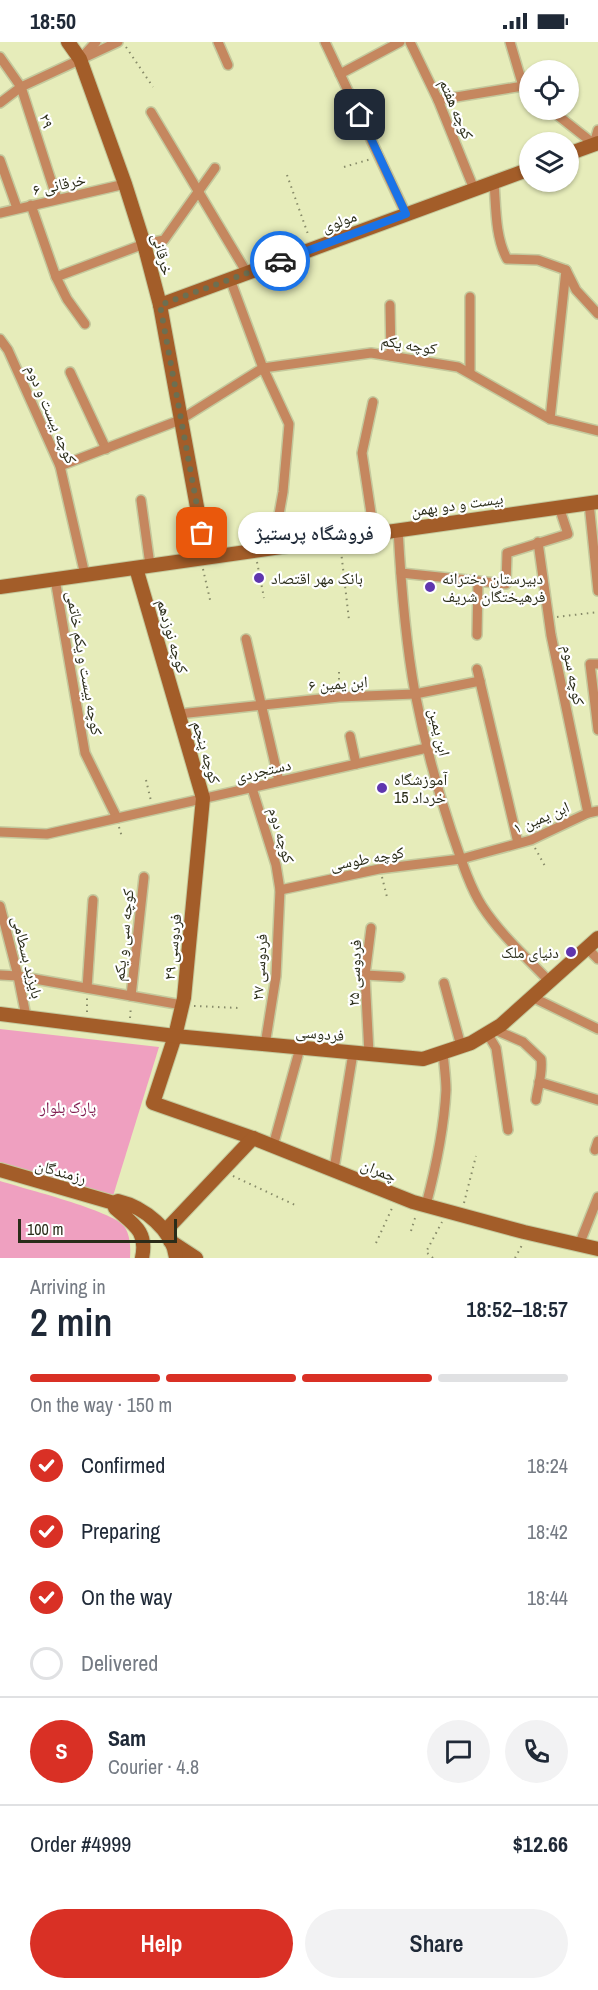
<!DOCTYPE html>
<html lang="en">
<head>
<meta charset="utf-8">
<style>
	body { margin:0; font-family:"Archivo Narrow","Noto Naskh Arabic",sans-serif; background:#f2f2f3; color:#1f2937; height:100vh; display:flex; flex-direction:column; font-size:22px; white-space:nowrap }
	* { box-sizing:border-box; margin:0 }
	p { font-size:20px; color:#747a83 }
	.icon { flex:none; width:33px; height:33px; fill:none; stroke:currentColor; stroke-width:2; stroke-linecap:round; stroke-linejoin:round }
	.map { position:relative; height:1216px; overflow:hidden }
	.drawer { display:flex; flex-direction:column; background:#fff; flex:1 }
	.drawer>* { flex:none }
	.fabs { position:absolute; left:519px; top:18px; display:grid; gap:12px }
	.fabs a { display:grid; place-items:center; width:60px; height:60px; border-radius:50%; background:#fff; box-shadow:0 2px 4px #0004; font-size:30px }
	.scale { position:absolute; left:18px; bottom:15px; width:159px; box-sizing:border-box; padding-left:6px; border:3px solid #2a2c19; border-top:0; font-size:16px; line-height:21px; white-space:nowrap; color:#2a2c19; -webkit-text-stroke:4px #fff; paint-order:stroke }
	.pin { position:absolute; display:grid; place-items:center; width:51px; height:51px; color:#fff; margin:-26px; border-radius:12px; box-shadow:0 3px 9px #0006 }
	.courier { position:absolute; display:grid; place-items:center; width:60px; height:60px; margin:-30px; border:4px solid #1a73e8; border-radius:50%; background:#fff; color:#222; box-shadow:0 2px 8px #0007 }
	.bubble { position:absolute; height:42px; border-radius:21px; background:#fff; box-shadow:0 2px 4px #0004; font-size:20px; font-weight:600; line-height:42px; text-align:center }
	.overview em { font-style:normal; font-weight:600 }
	.overview div { display:flex; flex-direction:column-reverse }
	.overview { display:flex; align-items:center; justify-content:space-between; height:102px; padding:0 30px }
	h1 { font-size:39px; font-weight:600; line-height:45px }
	.bar { display:grid; grid-template-columns:repeat(4,1fr); gap:9px 6px; align-content:center; height:72px; padding:0 30px }
	.bar i { height:8px; border-radius:4px; background:#e0e1e3 }
	.bar .active { background:#d93025 }
	.bar p { grid-column:span 4 }
	.line { display:flex; align-items:center; gap:15px; padding:0 30px; border-top:2px solid #e0e1e3 }
	.line div { flex:1 }
	.round { display:grid; place-items:center; flex:none; width:63px; height:63px; border-radius:32px; background:#f2f2f3 }
	ol { padding:0 30px; list-style:none }
	li { display:flex; align-items:center; gap:18px; height:66px }
	li p { margin-inline-start:auto }
	li .icon { padding:6px; border-radius:50%; background:#d93025; color:#fff; stroke-width:4 }
	li:last-child { color:#747a83 }
	li i { width:33px; height:33px; border:3px solid #e0e1e3; border-radius:50% }
	.primary-button { display:flex; gap:12px; margin-top:auto; padding:12px 30px }
	.primary-button a { flex:1; height:69px; border-radius:36px; background:#d93025; color:#fff; font-size:24px; font-weight:600; line-height:69px; text-align:center }
	.primary-button a+a { background:#f2f2f3; color:#1f2937 }
	.status { display:flex; justify-content:space-between; align-items:center; height:42px; padding:0 30px; background:#fff; direction:ltr }
	.status svg { height:16px; fill:currentColor }
	.map>svg:first-child { display:block }
	.green { fill:#efa0c0 }
	.lines { fill:none; stroke-linecap:round; stroke-linejoin:round }
	.street-casing { stroke:#c4c99d; stroke-width:12 }
	.secondary-casing { stroke:#c4c99d; stroke-width:16 }
	.path { stroke:#878b69; stroke-width:2; stroke-dasharray:1.5 4.5; stroke-linecap:butt }
	.street { stroke:#c5875f; stroke-width:9 }
	.secondary { stroke:#a35d29; stroke-width:14 }
	.done { stroke:#6c6f51; stroke-width:6; stroke-dasharray:0 10.8 }
	.route { stroke:#1a73e8; stroke-width:8 }
	.poi-dot { fill:#5f36ae; stroke:#fff; stroke-width:2 }
	.labels { text-anchor:middle; dominant-baseline:central; stroke-width:4.5; stroke-linejoin:round; paint-order:stroke }
	.street-label { font-size:16px; fill:#2a2c19; stroke:#fff }
	.poi-label { font-size:16px; fill:#2a2c19; stroke:#fff; text-anchor:start }
	.park-label { font-size:16px; fill:#811e51; stroke:#fff }
</style>
</head>
<body>
<div class="status"><b>18:50</b><svg viewBox="0 0 49 12"><path d="M0 12V9h3v3zM5 12V6h3v6zM10 12V3h3v9zM15 12V0h3v12zM26 1h20v11H26zM47 4h2v5h-2z"/></svg></div>
<div class="map">
<svg width="598" height="1216" viewBox="0 0 598 1216">
	<rect width="100%" height="100%" fill="#e6ecba"/>
	<!-- green -->
	<g class="green">
		<polygon points="0,987 159,1005 113,1154 0,1122"/>
		<path d="M 0,1139 C 22,1146 113,1169 124,1184 C 130,1192 131,1206 130,1216 L 0,1216 Z"/>
	</g>
	<g class="lines">
		<defs>
			<g id="street">
				<polyline points="218,0 228,23"/>
				<polyline points="325,0 406,172"/>
				<polyline points="410,0 438,58 474,147"/>
				<polyline points="510,0 523,44"/>
				<polyline points="83,14 96,0"/>
				<polyline points="0,15 21,45 57,157"/>
				<polyline points="340,32 400,0"/>
				<polyline points="438,58 523,44 530,50"/>
				<polyline points="0,61 21,45 118,0"/>
				<polyline points="551,68 594,102 598,88"/>
				<polyline points="151,70 247,231"/>
				<polyline points="0,118 17,166"/>
				<path d="M 494,140 C 496,165 495,195 507,217 L 538,218 L 566,228 L 576,248 L 598,272"/>
				<polyline points="31,163 56,235 67,257 85,282"/>
				<polyline points="0,171 125,142"/>
				<polyline points="56,235 144,202 164,198 215,126"/>
				<polyline points="230,237 263,326 289,382 283,450 273,506"/>
				<polyline points="470,255 470,330"/>
				<polyline points="390,263 391,314"/>
				<polyline points="0,297 8,308 60,424 85,533"/>
				<polyline points="70,330 106,407"/>
				<polyline points="373,360 362,411 374,491"/>
				<polyline points="550,377 566,228"/>
				<polyline points="60,424 180,378 263,326 371,311 458,325 550,377 598,389"/>
				<polyline points="141,458 150,523"/>
				<polyline points="589,461 598,549"/>
				<path d="M 398,487 C 401,542 405,597 415,651 C 424,697 436,743 451,788 C 459,811 469,844 482,864 C 500,892 526,915 549,939"/>
				<polyline points="538,500 551,593 588,771"/>
				<polyline points="401,531 506,542 507,511 568,492 559,465"/>
				<polyline points="55,537 85,711 117,776"/>
				<polyline points="477,593 478,539"/>
				<polyline points="246,597 279,739"/>
				<polyline points="598,622 590,622 598,688"/>
				<polyline points="477,627 518,801"/>
				<polyline points="179,672 339,655 415,652 480,639"/>
				<polyline points="350,694 356,722"/>
				<polyline points="252,746 276,823 280,848 276,934 265,1003"/>
				<polyline points="0,790 47,792 427,706"/>
				<polyline points="280,848 379,827 461,817 531,798 588,771 598,769"/>
				<polyline points="0,864 18,934 26,974"/>
				<polyline points="587,906 598,917"/>
				<polyline points="0,933 18,934 182,963"/>
				<polyline points="365,933 400,935"/>
				<polyline points="444,941 461,1004"/>
				<polyline points="87,946 93,858"/>
				<polyline points="131,954 144,835"/>
				<polyline points="532,955 598,987"/>
				<path d="M 493,987 L 523,1000 L 541,1017 C 543,1031 538,1044 536,1058"/>
				<polyline points="487,991 496,1006 508,1088"/>
				<polyline points="369,1012 365,933 371,886"/>
				<polyline points="539,1040 598,1058"/>
				<polyline points="273,1104 300,1006"/>
				<polyline points="595,1108 598,1099"/>
				<polyline points="334,1127 353,1011"/>
				<path d="M 426,1163 C 436,1125 444,1088 446,1048 C 446,1036 444,1023 443,1010"/>
				<polyline points="579,1203 598,1155"/>
			</g>
			<g id="secondary">
				<polyline points="68,0 80,17 125,142 144,202 160,263 206,514"/>
				<polyline points="568,112 598,101"/>
				<polyline points="160,263 530,127"/>
				<polyline points="136,526 203,756 184,956 175,994 153,1061 253,1096 413,1160 524,1190 598,1207"/>
				<polyline points="0,545 598,460"/>
				<polyline points="0,972 175,994 423,1017 471,1001 501,983 598,896"/>
				<polyline points="0,1128 114,1161"/>
				<polyline points="165,1189 253,1096"/>
				<polyline points="170,1199 196,1216"/>
				<path d="M 142,1216 C 148,1189 133,1182 115,1166 L 114,1161 L 118,1159 C 144,1165 173,1188 176,1216"/>
			</g>
		</defs>
		<!-- street casing -->
		<use href="#street" class="street-casing"/>
		<!-- secondary casing -->
		<use href="#secondary" class="secondary-casing"/>
		<!-- path -->
		<g class="path">
			<polyline points="126,5 153,45"/>
			<polyline points="344,125 371,117"/>
			<polyline points="287,133 309,195"/>
			<polyline points="341,509 349,578"/>
			<polyline points="257,520 264,556"/>
			<polyline points="203,527 211,562"/>
			<polyline points="557,575 598,570"/>
			<polyline points="339,630 339,646"/>
			<polyline points="146,738 151,759"/>
			<polyline points="119,785 122,795"/>
			<polyline points="535,806 546,826"/>
			<polyline points="382,835 387,855"/>
			<polyline points="194,964 239,966"/>
			<polyline points="87,970 87,955"/>
			<polyline points="130,976 131,964"/>
			<polyline points="233,1134 295,1163"/>
			<polyline points="464,1161 476,1114"/>
			<polyline points="411,1189 416,1173"/>
			<polyline points="376,1201 393,1164"/>
			<polyline points="433,1216 426,1210 442,1180"/>
			<polyline points="515,1216 522,1203"/>
		</g>
		<!-- street -->
		<use href="#street" class="street"/>
		<!-- secondary -->
		<use href="#secondary" class="secondary"/>
	</g>
	<g class="lines">
		<!-- done -->
		<polyline class="done" points="202,491 160,263 280,219"/>
		<!-- route -->
		<polyline class="route" points="280,219 406,172 360,73"/>
	</g>
	<!-- markers -->
	<g class="poi-dot">
		<circle cx="259" cy="536" r="6"/>
		<circle cx="430" cy="545" r="6"/>
		<circle cx="382" cy="746" r="6"/>
		<circle cx="571" cy="910" r="6"/>
	</g>
	<g class="labels">
		<!-- street labels -->
		<g class="street-label">
			<text transform="translate(457 67) rotate(67)">کوچه هفتم</text>
			<text transform="translate(47 79) rotate(72)">۲۹</text>
			<text transform="translate(59 142) rotate(-12)">خرقانی ۶</text>
			<text transform="translate(339 179) rotate(-20)">مولوی</text>
			<text transform="translate(163 212) rotate(75)">خرقانی</text>
			<text transform="translate(409 302) rotate(9)">کوچه یکم</text>
			<text transform="translate(52 372) rotate(67)">کوچه بیست و دوم</text>
			<text transform="translate(457 462) rotate(-8)">بیست و دو بهمن</text>
			<text transform="translate(173 594) rotate(74)">کوچه نوزدهم</text>
			<text transform="translate(85 621) rotate(80)">کوچه بیست و یکم خاتمی</text>
			<text transform="translate(574 633) rotate(79)">کوچه سوم</text>
			<text transform="translate(338 641) rotate(-4)">ابن یمین ۶</text>
			<text transform="translate(440 690) rotate(77)">ابن یمین</text>
			<text transform="translate(207 710) rotate(74)">کوچه پنجم</text>
			<text transform="translate(263 728) rotate(-13)">دستجردی</text>
			<text transform="translate(541 775) rotate(-23)">ابن یمین ۱</text>
			<text transform="translate(282 793) rotate(74)">کوچه دوم</text>
			<text transform="translate(367 816) rotate(-10)">کوچه طوسی</text>
			<text transform="translate(123 893) rotate(-84)">کوچه سی و یکم</text>
			<text transform="translate(172 905) rotate(-84)">فردوسی ۲۹</text>
			<text transform="translate(28 915) rotate(76)">بایزید بسطامی</text>
			<text transform="translate(259 925) rotate(-86)">فردوسی ۲۷</text>
			<text transform="translate(354 931) rotate(-88)">فردوسی ۲۵</text>
			<text transform="translate(320 991) rotate(5)">فردوسی</text>
			<text transform="translate(379 1128) rotate(22)">چمران</text>
			<text transform="translate(61 1129) rotate(16)">رزمندگان</text>
		</g>
		<!-- poi labels -->
		<g class="poi-label">
			<text x="271" y="536">بانک مهر اقتصاد</text>
			<text x="442" y="536">دبیرستان دخترانه<tspan x="442" dy="18">فرهیختگان شریف</tspan></text>
			<text x="394" y="737">آموزشگاه<tspan x="394" dy="18">15 خرداد</tspan></text>
			<text x="559" y="910" text-anchor="end">دنیای ملک</text>
		</g>
		<!-- park labels -->
		<g class="park-label">
			<text x="68" y="1065">پارک بلوار</text>
		</g>
	</g>
</svg>
<div class="fabs">
<a><svg class="icon" aria-label="locate" viewBox="0 0 24 24"><circle cx="12" cy="12" r="6"/><path d="M12 2v4M12 18v4M2 12h4M18 12h4"/></svg></a>
<a><svg class="icon" aria-label="layers" viewBox="0 0 24 24"><path d="M12 4l9 5-9 5-9-5zM3 14l9 5 9-5"/></svg></a>
</div>
<div class="scale">100 m</div>
<div class="pin" style="left:202px;top:491px;background:#ea580c"><svg class="icon" aria-label="bag" viewBox="0 0 24 24"><path d="M5 8h14l-1 12H6zM9 8a3 3 0 0 1 6 0"/></svg></div>
<div class="pin" style="left:360px;top:73px;background:#1f2937"><svg class="icon" aria-label="home" viewBox="0 0 24 24"><path d="M3 11l9-7 9 7M6 9v11h12V9"/></svg></div>
<div class="courier" style="left:280px;top:219px"><svg class="icon" aria-label="car" viewBox="0 0 24 24"><path d="M5 17H2v-5l4-1 3-4h7l3 4 3 1v5h-3M9 17h6M6 11h13"/><circle cx="7" cy="17" r="2"/><circle cx="17" cy="17" r="2"/></svg></div>
<div class="bubble" style="left:238px;top:470px;width:153px">فروشگاه پرستيژ</div>
</div>
<section class="drawer">
<div class="overview"><div><h1>2 min</h1><p>Arriving in</p></div><em>18:52–18:57</em></div>
<div class="bar"><i class="active"></i><i class="active"></i><i class="active"></i><i></i><p>On the way · 150 m</p></div>
<ol>
<li><svg class="icon" aria-label="check" viewBox="0 0 24 24"><path d="M5 12l5 5 9-10"/></svg>Confirmed<p>18:24</p></li>
<li><svg class="icon" aria-label="check" viewBox="0 0 24 24"><path d="M5 12l5 5 9-10"/></svg>Preparing<p>18:42</p></li>
<li><svg class="icon" aria-label="check" viewBox="0 0 24 24"><path d="M5 12l5 5 9-10"/></svg>On the way<p>18:44</p></li>
<li><i></i>Delivered</li>
</ol>
<div class="line" style="height:108px"><b class="round" style="background:#d93025;color:#fff">S</b><div><b>Sam</b><p>Courier · 4.8</p></div><a class="round"><svg class="icon" aria-label="chat" viewBox="0 0 24 24"><path d="M4 5h16v11H9l-5 4z"/></svg></a><a class="round"><svg class="icon" aria-label="phone" viewBox="0 0 24 24"><path d="M5 4h4l2 5-3 2q2 4 5 5l2-3 5 2v4C11 20 4 13 5 4z"/></svg></a></div>
<div class="line" style="height:78px"><div>Order #4999</div><b>$12.66</b></div>
<div class="primary-button"><a>Help</a><a>Share</a></div>
</section>
</body>
</html>
